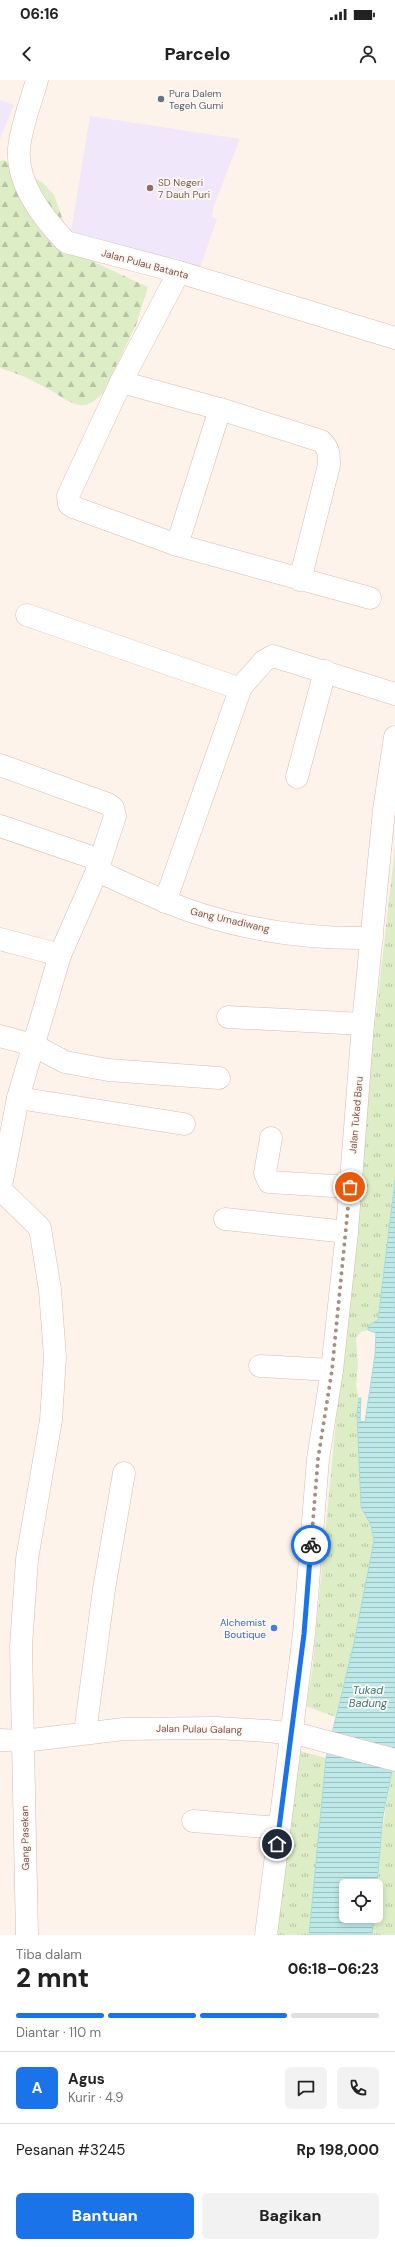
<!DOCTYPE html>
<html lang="id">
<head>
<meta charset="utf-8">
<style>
	body { margin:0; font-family:"DM Sans",sans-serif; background:#f2f2f2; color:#222; height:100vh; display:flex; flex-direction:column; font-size:15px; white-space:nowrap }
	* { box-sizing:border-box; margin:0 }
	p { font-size:13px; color:#767676 }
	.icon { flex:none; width:22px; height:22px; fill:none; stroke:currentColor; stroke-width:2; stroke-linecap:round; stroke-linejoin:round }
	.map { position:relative; height:1855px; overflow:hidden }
	.sheet { display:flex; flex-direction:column; background:#fff; flex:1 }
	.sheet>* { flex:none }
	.tools { position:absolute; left:339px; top:1799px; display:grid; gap:8px }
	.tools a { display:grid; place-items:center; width:44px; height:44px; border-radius:6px; background:#fff; box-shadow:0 2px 6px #0003; font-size:20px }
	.pin { position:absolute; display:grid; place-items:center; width:34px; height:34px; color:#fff; margin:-17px; border:2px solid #fff; border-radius:50%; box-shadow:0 1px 4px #0007 }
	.courier { position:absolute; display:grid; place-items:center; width:40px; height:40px; margin:-20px; border:3px solid #1a73e8; border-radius:50%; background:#fff; color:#222; box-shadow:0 1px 5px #0007 }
	.head em { font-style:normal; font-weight:800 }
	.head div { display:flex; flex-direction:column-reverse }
	.head { display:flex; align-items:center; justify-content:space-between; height:68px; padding:0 16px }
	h1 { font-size:26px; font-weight:800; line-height:30px }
	.bar { display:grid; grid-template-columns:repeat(4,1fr); gap:6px 4px; align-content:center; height:48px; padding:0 16px }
	.bar i { height:5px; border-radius:3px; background:#e0e0e0 }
	.bar .active { background:#1a73e8 }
	.bar p { grid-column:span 4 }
	.line { display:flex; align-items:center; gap:10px; padding:0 16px; border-top:1px solid #e0e0e0 }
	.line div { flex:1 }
	.round { display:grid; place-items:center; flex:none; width:42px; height:42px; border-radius:6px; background:#f2f2f2 }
	.cta { display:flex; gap:8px; margin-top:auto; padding:8px 16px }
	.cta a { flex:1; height:46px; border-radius:6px; background:#1a73e8; color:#fff; font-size:16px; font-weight:800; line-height:46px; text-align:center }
	.cta a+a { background:#f2f2f2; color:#222 }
	.status { display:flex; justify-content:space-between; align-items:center; height:28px; padding:0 20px; background:#fff; direction:ltr }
	.status svg { height:11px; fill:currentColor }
	header { display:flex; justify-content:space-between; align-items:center; height:52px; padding:0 16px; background:#fff; font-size:18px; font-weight:800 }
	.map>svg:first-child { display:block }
	.education { fill:#f0e7fb }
	.grass { fill:url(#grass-tufts) }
	.forest { fill:url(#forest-firs) }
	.water { fill:url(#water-rules); stroke:#a2dddc }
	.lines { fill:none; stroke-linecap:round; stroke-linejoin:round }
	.minor-casing { stroke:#d4bbb1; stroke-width:23 }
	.minor { stroke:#fff; stroke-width:22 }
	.done { stroke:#aa8c83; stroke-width:4; stroke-dasharray:0 7.2 }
	.route { stroke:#1a73e8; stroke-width:5 }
	.worship-dot { fill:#6b7280; stroke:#fff8f3; stroke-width:1.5 }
	.education-dot { fill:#8d6e63; stroke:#fff8f3; stroke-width:1.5 }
	.shop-dot { fill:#3f7fe0; stroke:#fff8f3; stroke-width:1.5 }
	.labels { text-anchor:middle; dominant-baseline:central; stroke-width:3.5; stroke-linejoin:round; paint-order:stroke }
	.worship-label { font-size:10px; fill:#5b616d; stroke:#fff8f3; text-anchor:start }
	.education-label { font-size:10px; fill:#785e54; stroke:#fff8f3; text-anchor:start }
	.street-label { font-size:10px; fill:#7c544b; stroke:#fff8f3 }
	.shop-label { font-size:10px; fill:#366cbe; stroke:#fff8f3; text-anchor:end }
	.water-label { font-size:11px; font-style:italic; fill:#3a7a7a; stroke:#fff8f3 }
</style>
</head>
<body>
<div class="status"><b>06:16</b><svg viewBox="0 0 49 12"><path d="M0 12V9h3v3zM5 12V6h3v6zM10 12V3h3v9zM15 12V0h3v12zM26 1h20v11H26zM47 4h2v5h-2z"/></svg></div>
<header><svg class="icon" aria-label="back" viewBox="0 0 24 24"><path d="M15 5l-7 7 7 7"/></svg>Parcelo<svg class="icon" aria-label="person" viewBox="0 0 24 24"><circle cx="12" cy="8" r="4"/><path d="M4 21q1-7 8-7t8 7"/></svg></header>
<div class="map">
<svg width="395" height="1855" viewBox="0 0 395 1855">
	<defs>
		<pattern id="grass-tufts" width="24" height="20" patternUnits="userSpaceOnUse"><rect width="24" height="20" fill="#ddeec7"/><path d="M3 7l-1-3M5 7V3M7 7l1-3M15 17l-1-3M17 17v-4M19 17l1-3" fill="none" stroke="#b8c3a4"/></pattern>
		<pattern id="forest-firs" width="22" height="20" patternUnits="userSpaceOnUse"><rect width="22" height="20" fill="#ddeec7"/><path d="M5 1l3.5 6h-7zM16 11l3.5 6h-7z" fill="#b8c3a4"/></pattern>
		<pattern id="water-rules" width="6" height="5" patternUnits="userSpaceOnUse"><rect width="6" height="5" fill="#bdeae9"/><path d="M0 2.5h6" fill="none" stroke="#9fc0bf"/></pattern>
	</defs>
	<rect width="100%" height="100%" fill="#fef3eb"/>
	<!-- education -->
	<g class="education">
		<polygon points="0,20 14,25 0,59"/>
		<polygon points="90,36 240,59 213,128 212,137 217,139 200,188 71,152"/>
	</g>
	<!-- grass -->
	<g class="grass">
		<polygon points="395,766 395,1100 378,1240 368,1246 368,1250 361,1252 356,1258 358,1285 356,1306 359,1318 357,1334 361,1427 371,1445 374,1461 354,1563 335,1637 306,1626 312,1592 367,1015"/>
		<polygon points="296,1670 326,1678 309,1855 277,1855"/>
		<path d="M 395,1676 L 395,1855 L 372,1855 L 374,1836 L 376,1836 C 376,1782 385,1729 395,1676 Z"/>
	</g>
	<!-- forest -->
	<path class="forest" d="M 4,80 L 43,103 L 54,115 L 64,143 L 79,175 L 148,207 L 136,245 L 103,313 C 97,319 88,327 79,325 C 68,323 58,314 48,309 C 33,300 17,293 0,288 L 0,81 Z"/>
	<!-- water -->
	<polygon class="water" points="395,1100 395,1676 383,1736 376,1814 376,1806 346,1806 346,1836 374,1836 372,1855 309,1855 326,1678 354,1563 374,1461 371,1445 361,1427 357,1334 359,1318 361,1318 360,1341 365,1342 375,1275 376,1253 368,1250 368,1246 378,1240"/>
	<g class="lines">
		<defs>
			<g id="minor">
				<path d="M 37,0 C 31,22 21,46 19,69 C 16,104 43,138 66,162 L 179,192 L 395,258"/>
				<polyline points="179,192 121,302 68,416 69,424 73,427 177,465 370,518"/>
				<path d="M 121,302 L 220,329 L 321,361 C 329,368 329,374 329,385 L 300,500"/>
				<polyline points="177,465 220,329"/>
				<polyline points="27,535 235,607 241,607 264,581 273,576 395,614"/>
				<polyline points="0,685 108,724 113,728 115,736 97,791 60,875 18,1018 0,1111"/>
				<polyline points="297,697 325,591"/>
				<polyline points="0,746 100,780"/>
				<path d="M 97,791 C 132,806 166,824 203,835 C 257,852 316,859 372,858"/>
				<polyline points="165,822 241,607"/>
				<polyline points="0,859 60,875"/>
				<polyline points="228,937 363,944"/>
				<polyline points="0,956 33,965 65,982 108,990 219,998"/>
				<polyline points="18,1018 184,1044"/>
				<polyline points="271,1058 265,1093 269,1102 350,1107"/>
				<polyline points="0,1109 40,1148 50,1210 55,1277 51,1340 27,1479 21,1566 27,1855"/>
				<polyline points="225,1139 347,1152"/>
				<polyline points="260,1286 332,1290"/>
				<polyline points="85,1653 104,1509 124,1393"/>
				<polyline points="0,1660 23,1661 124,1649 216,1648 268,1651 302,1655 395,1680"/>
				<polyline points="193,1741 279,1748"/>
				<polyline points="266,1855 304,1554 318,1379 332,1290 347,1152 363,944 384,730 395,657"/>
			</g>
		</defs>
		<!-- minor casing -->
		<use href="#minor" class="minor-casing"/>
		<!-- minor -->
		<use href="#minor" class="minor"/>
	</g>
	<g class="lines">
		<!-- done -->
		<polyline class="done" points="311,1465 318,1379 332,1290 350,1107"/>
		<!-- route -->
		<polyline class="route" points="277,1764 304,1554 311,1465"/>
	</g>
	<!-- markers -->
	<circle class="worship-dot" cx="161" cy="19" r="4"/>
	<circle class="education-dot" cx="150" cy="108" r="4"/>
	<circle class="shop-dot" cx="274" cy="1548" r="4"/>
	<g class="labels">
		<!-- worship labels -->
		<g class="worship-label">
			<text x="169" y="13">Pura Dalem<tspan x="169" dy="12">Tegeh Gumi</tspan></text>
		</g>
		<!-- education labels -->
		<g class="education-label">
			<text x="158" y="102">SD Negeri<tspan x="158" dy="12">7 Dauh Puri</tspan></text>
		</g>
		<!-- street labels -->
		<g class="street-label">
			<text transform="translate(145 184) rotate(15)">Jalan Pulau Batanta</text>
			<text transform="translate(230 840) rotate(13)">Gang Umadiwang</text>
			<text transform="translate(356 1035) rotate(-85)">Jalan Tukad Baru</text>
			<text transform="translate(199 1649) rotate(1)">Jalan Pulau Galang</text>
			<text transform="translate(25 1758) rotate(-91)">Gang Pasekan</text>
		</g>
		<!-- shop labels -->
		<g class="shop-label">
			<text x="266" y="1542">Alchemist<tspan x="266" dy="12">Boutique</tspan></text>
		</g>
		<!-- water labels -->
		<g class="water-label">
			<text x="368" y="1610">Tukad<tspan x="368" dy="13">Badung</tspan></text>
		</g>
	</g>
</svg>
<div class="tools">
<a><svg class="icon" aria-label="locate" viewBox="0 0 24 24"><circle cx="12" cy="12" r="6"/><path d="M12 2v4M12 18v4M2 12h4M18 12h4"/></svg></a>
</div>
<div class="pin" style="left:350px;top:1107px;background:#ea580c"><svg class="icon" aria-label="bag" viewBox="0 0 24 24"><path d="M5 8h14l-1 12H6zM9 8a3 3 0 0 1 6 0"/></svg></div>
<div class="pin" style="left:277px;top:1764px;background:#1f2937"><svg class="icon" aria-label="home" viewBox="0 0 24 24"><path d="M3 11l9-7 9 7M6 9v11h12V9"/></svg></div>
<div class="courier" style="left:311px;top:1465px"><svg class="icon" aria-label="bike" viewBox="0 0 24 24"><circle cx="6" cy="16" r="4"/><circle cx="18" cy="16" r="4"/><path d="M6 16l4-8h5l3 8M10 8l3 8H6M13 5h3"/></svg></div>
</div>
<section class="sheet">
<div class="head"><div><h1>2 mnt</h1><p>Tiba dalam</p></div><em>06:18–06:23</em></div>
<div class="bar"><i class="active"></i><i class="active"></i><i class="active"></i><i></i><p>Diantar · 110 m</p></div>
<div class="line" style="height:72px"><b class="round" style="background:#1a73e8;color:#fff">A</b><div><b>Agus</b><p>Kurir · 4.9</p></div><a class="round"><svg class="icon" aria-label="chat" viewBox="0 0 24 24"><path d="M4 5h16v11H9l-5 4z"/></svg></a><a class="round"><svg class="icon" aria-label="phone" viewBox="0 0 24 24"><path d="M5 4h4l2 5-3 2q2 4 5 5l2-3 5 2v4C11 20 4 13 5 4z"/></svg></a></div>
<div class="line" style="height:52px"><div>Pesanan #3245</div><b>Rp 198,000</b></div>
<div class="cta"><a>Bantuan</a><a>Bagikan</a></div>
</section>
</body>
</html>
